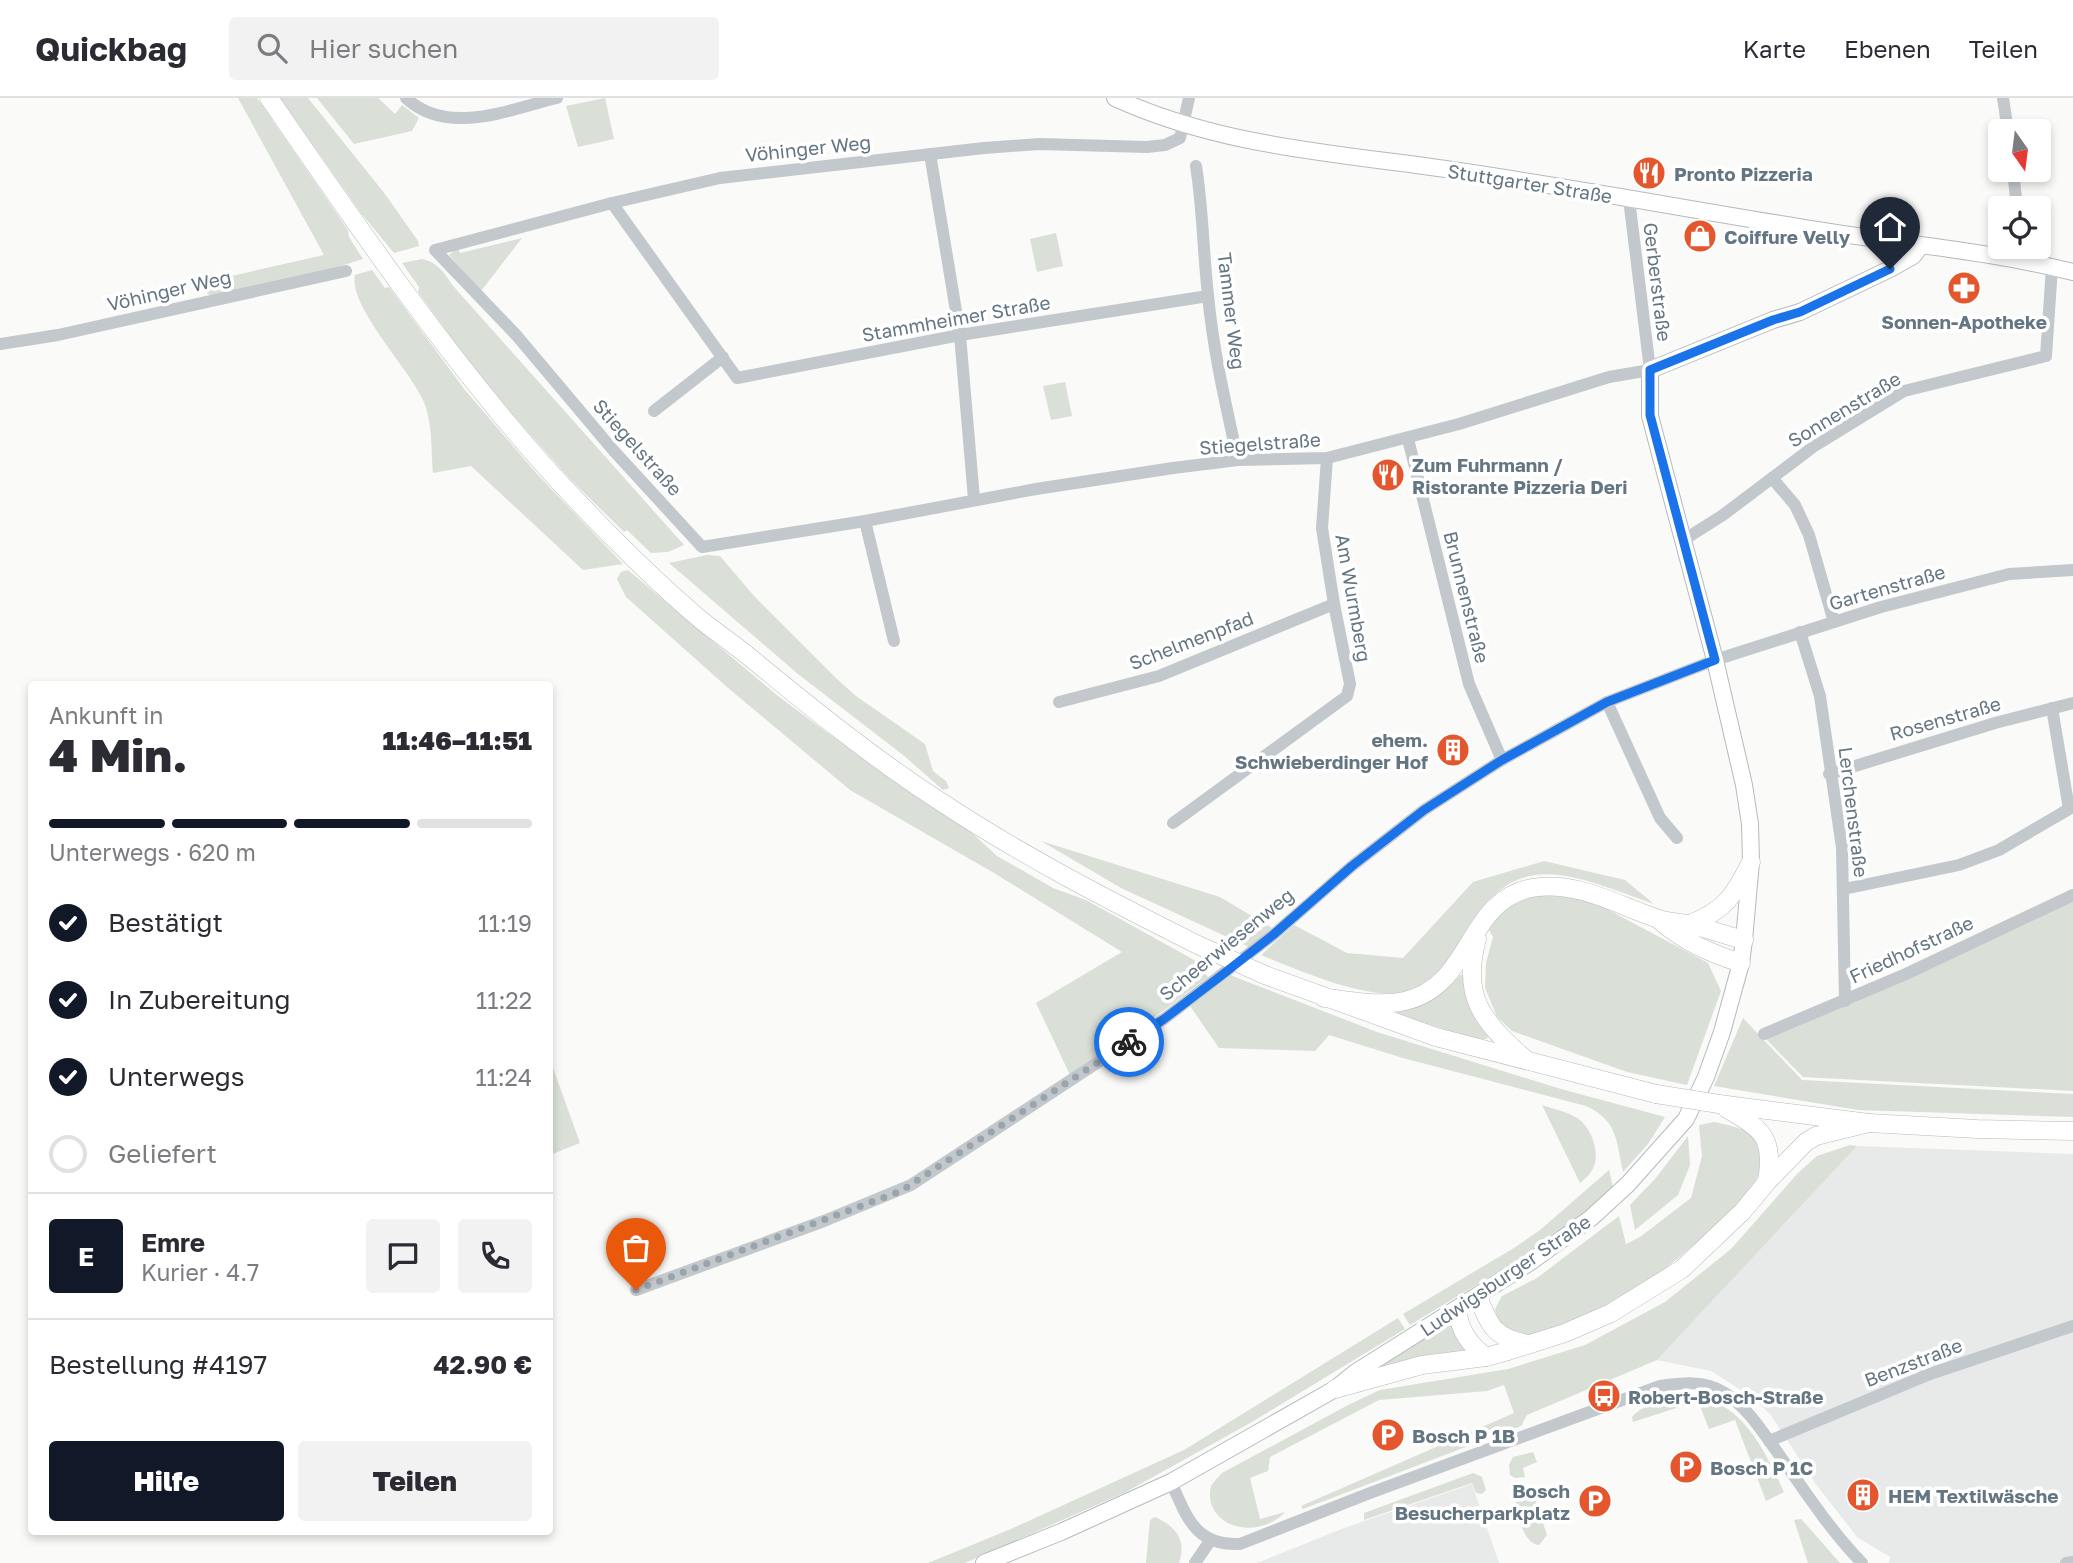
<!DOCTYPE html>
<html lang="de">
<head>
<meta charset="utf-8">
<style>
	body { margin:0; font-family:"Golos Text",sans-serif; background:#f2f2f3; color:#2b2b33; height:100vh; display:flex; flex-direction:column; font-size:26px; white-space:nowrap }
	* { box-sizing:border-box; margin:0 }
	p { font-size:23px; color:#7c7c81 }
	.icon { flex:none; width:38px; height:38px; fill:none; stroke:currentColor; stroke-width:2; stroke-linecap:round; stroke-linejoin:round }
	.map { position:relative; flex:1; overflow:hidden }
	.sheet { position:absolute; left:28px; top:583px; width:525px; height:854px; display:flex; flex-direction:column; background:#fff; border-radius:7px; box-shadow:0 4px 10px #0003 }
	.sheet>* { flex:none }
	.needle { width:46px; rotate:166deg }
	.fabs { position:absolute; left:1988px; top:21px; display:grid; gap:14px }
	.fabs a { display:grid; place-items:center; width:63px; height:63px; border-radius:7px; background:#fff; box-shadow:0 4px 10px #0003; font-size:35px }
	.pin { position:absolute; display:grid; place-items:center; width:60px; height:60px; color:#fff; margin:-72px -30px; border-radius:50% 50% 50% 0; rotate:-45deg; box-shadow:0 0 7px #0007 }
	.pin .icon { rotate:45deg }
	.courier { position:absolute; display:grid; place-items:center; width:70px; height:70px; margin:-35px; border:5px solid #1a73e8; border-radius:50%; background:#fff; color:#222; box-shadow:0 2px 9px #0007 }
	.headline em { font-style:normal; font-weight:800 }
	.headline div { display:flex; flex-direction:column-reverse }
	.headline { display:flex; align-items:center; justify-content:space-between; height:119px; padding:0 21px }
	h1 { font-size:46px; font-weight:800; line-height:52px }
	.bar { display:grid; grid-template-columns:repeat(4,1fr); gap:10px 7px; align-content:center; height:84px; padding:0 21px }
	.bar i { height:9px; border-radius:5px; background:#e1e1e2 }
	.bar .selected { background:#111827 }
	.bar p { grid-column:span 4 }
	.line { display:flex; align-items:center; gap:18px; padding:0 21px; border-top:2px solid #e1e1e2 }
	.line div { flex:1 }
	.round { display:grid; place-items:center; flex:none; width:74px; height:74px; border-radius:7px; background:#f2f2f3 }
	ol { padding:0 21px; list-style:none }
	li { display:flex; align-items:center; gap:21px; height:77px }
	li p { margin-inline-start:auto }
	li .icon { padding:7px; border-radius:50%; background:#111827; color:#fff; stroke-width:4 }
	li:last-child { color:#7c7c81 }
	li i { width:38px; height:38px; border:4px solid #e1e1e2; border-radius:50% }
	.button { display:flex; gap:14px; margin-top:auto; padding:14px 21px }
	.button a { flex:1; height:80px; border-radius:7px; background:#111827; color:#fff; font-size:28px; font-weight:800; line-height:80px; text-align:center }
	.button a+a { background:#f2f2f3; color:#2b2b33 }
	header { display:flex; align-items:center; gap:42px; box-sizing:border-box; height:98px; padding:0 35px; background:#fff; border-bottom:2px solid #e1e1e2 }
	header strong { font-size:33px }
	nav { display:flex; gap:38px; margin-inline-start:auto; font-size:24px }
	.search { width:490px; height:63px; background:#f2f2f3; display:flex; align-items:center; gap:18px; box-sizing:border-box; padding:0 24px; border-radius:7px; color:#7c7c81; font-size:26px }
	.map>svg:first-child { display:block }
	.built { fill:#e8e9e9 }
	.green { fill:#dadfd7 }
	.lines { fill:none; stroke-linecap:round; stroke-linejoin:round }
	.secondary-casing { stroke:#b3babf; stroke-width:18 }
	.primary-casing { stroke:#b5babe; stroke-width:19 }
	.street { stroke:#c3c8cc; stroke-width:12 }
	.secondary { stroke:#fff; stroke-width:16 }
	.primary { stroke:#fff; stroke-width:18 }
	.primary-bridge-casing { stroke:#b5babe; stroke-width:19; stroke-linecap:butt }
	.primary-bridge { stroke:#fff; stroke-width:18 }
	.done { stroke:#99a4ac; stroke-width:7; stroke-dasharray:0 12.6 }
	.route { stroke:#1a73e8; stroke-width:9 }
	.labels { text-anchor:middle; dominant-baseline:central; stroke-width:7; stroke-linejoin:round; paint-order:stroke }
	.street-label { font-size:19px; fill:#657683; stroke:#fff }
	.poi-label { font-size:19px; font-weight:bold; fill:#657683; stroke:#fff; text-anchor:start }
</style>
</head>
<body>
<header>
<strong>Quickbag</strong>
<div class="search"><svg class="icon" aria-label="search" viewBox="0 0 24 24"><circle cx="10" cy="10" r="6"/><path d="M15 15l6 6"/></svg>Hier suchen</div>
<nav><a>Karte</a><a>Ebenen</a><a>Teilen</a></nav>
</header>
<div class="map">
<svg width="2073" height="1465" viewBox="0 0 2073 1465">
	<rect width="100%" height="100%" fill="#fafaf8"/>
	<!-- built -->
	<g class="built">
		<polygon points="1857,1048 2073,1056 2073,1465 1889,1465 1890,1459 1857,1439 1815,1385 1770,1316 1749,1297 1711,1273 1657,1262"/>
		<polygon points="1472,1386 1499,1465 1257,1465 1344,1430"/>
	</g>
	<!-- green -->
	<g class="green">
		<polygon points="238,0 257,0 348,132 349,139 363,161 331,171 212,199 196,186 324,157"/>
		<polygon points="280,0 308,0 385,96 418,143 419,148 394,155 361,115"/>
		<polygon points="317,0 378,0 395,16 402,7 419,20 412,33 354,46"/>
		<polygon points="605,0 614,41 578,49 566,8"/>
		<polygon points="1056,135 1063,168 1037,174 1030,141"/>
		<polygon points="522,140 481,193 449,157 458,149 460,155"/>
		<path d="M 422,161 C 439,165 444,175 454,189 L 684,447 L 668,454 L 651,455 L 627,432 L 624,434 L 570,381 L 486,287 L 418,194 L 419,189 L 402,165 Z"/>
		<path d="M 372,172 L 385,190 L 389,189 L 465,292 L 537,376 L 623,466 L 583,472 L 471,368 L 433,375 C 431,351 433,322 422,300 C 408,270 348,207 355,177 Z"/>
		<polygon points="1065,284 1072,318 1051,322 1043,288"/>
		<polygon points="707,457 720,458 755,499 837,581 856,598 925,646 933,673 946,683 949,690 943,692 903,657 798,576 669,465"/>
		<polygon points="628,472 778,598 856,656 971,734 997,758 1053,790 1086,802 1196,863 1208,879 1159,916 1070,977 1036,905 1122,854 994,775 850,692 727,589 626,499 617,481 621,474"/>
		<polygon points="1041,743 1220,799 1272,830 1249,849 1121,790"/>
		<path d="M 1544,763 L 1625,782 L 1654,806 C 1567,776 1513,744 1459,845 C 1448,866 1429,887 1405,894 C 1368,903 1296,871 1261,857 L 1294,827 L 1347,855 L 1403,860 L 1473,784 Z"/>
		<path d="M 1544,797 L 1576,800 L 1605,810 L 1708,865 L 1721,893 L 1687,987 L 1627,974 L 1512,933 L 1497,919 L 1485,890 L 1486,865 L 1493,839 L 1489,832 C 1503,811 1519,800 1544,797 Z"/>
		<polygon points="2073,799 2073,993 1803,979 1763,938"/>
		<path d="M 1230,877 L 1377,934 L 1561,991 L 1665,1019 L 1648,1046 L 1623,1074 C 1616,1042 1618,1023 1586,1008 L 1403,960 L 1329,937 L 1315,953 L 1219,950 L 1190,908 Z"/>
		<path d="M 1460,877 L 1463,877 C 1467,904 1471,917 1488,938 L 1487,941 L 1476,941 L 1399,917 L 1395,913 C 1422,906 1442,899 1460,877 Z"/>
		<polygon points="1743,920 1802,982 2073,996 2073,1019 1858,1012 1714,988"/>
		<polygon points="550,966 553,970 580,1045 550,1057"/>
		<path d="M 1542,1007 C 1554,1011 1569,1014 1580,1022 C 1591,1031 1600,1054 1594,1068 C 1591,1076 1586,1080 1580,1085 Z"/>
		<path d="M 1714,1024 C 1727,1027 1744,1029 1754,1039 C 1764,1050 1763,1067 1757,1080 C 1747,1102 1679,1161 1657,1177 C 1623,1202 1557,1233 1515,1240 L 1499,1227 L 1495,1211 L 1502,1198 L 1537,1180 L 1619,1118 L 1626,1146 L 1640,1139 L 1691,1100 L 1702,1058 L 1699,1027 Z"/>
		<polygon points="1688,1038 1690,1067 1678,1097 1635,1132 1630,1107 1655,1081"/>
		<path d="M 1850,1047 L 1857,1048 L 1657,1262 L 1527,1317 L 1521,1328 L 1303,1411 L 1301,1408 L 1514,1315 L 1504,1287 L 1487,1293 L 1379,1302 L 1270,1359 L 1268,1373 L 1250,1380 L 1260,1421 L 1285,1414 C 1267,1435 1226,1436 1213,1410 C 1210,1404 1209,1395 1211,1388 C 1213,1384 1219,1379 1222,1375 L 1350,1306 L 1380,1292 L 1508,1271 L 1585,1247 L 1665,1204 L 1731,1151 L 1798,1075 L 1817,1058 Z"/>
		<polygon points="1609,1072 1613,1089 1557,1138 1410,1227 1403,1216 1514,1150 1540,1132"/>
		<polygon points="1457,1212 1486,1259 1356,1274"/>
		<polygon points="1398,1220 1405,1231 1252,1324 1126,1394 965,1465 928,1465 1011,1431 1184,1352"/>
		<path d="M 1689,1297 C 1697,1299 1707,1300 1715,1304 C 1750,1319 1769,1362 1784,1394 L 1766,1403 L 1735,1322 L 1709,1331 L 1698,1303 L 1633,1324 L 1632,1319 C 1645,1304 1670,1302 1689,1297 Z"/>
		<polygon points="1533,1354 1537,1364 1523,1370 1525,1379 1515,1380 1510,1377 1509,1367 1513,1359"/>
		<polygon points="1473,1375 1482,1379 1486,1392 1482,1396 1476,1395 1472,1385 1364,1422 1364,1415"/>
		<path d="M 1522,1396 L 1530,1397 L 1535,1401 L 1547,1437 L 1539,1447 C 1524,1446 1515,1415 1516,1401 Z"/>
		<path d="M 1155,1419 C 1175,1428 1187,1441 1179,1465 L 1146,1465 L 1150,1422 Z"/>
		<polygon points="1801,1421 1803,1423 1840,1465 1808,1465 1794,1422"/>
	</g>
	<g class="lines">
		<defs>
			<g id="secondary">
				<path d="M 1115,0 C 1213,45 1319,54 1424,68 C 1555,86 1686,111 1817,132 C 1902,146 1989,153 2073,174"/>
				<polyline points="984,1465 1061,1434 1171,1384 1335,1291 1356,1274 1529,1165 1591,1120 1628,1086 1686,1021 1706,979 1722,934 1741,865 1744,842 1751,764 1750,726 1744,687 1715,562 1650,318 1650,272 1773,222 1800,214 1890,171 1913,158 1920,149"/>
			</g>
			<g id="primary">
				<path d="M 269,0 C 358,129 445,257 550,374 C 597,425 648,477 701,522 C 716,534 732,545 747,557 C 808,607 869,657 935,700 C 1019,756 1108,802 1198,847"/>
				<path d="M 1658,821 C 1683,843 1709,855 1741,865"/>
				<path d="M 1690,826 C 1726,812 1734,797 1751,764"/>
				<path d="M 1477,841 C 1461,899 1483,924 1525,961"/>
				<polyline points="1265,877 1436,939 1656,996"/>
				<path d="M 1324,900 C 1350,902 1379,909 1405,903 C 1473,887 1466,802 1532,790 C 1576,782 1617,807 1656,820 C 1666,824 1677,824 1687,826 C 1706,830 1725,837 1744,842"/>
				<polyline points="1719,1006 1869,1025 1977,1031 2073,1033"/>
				<path d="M 1727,1011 C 1764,1032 1774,1040 1767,1084"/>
				<path d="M 1478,1199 C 1490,1229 1495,1240 1528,1246"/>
				<path d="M 1457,1212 C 1460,1233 1469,1246 1486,1259"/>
				<polyline points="1335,1291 1422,1267 1486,1259 1508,1253 1565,1235 1611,1215 1682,1171 1743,1113 1767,1084 1806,1044 1816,1038 1869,1025"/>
			</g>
		</defs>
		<!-- secondary casing -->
		<use href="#secondary" class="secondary-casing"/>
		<!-- primary casing -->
		<use href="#primary" class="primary-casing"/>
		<!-- street -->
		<g class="street">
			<path d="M 406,0 C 448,39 510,11 557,0"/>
			<polyline points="1189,0 1180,40 1165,47 1147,49 1039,46 984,50 720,80 612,105 435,152 517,238 613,352 702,449 865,423 1036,391 1173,370 1238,362 1327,360 1459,326 1609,279 1650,272 1629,101"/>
			<polyline points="2003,0 2008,33"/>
			<polyline points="930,56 960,237 974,401"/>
			<path d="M 1196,68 C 1203,111 1203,154 1208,197 C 1213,252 1226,308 1238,362"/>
			<polyline points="2013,72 2017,110"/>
			<polyline points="612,105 737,280 960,237 1208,198"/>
			<polyline points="2021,149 2022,163"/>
			<polyline points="0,246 58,237 346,173"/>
			<polyline points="654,313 723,259"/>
			<polyline points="1408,341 1469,586 1502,662"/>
			<polyline points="1772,380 1795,407 1809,437 1834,524"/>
			<polyline points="865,423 894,543"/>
			<polyline points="1682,443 1723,417 1813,349 1904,293 2046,258 2052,169"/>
			<polyline points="1800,534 1820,598 1842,750 1845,903"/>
			<polyline points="1059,604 1159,578 1334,506"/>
			<polyline points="1607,604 1660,720 1677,740"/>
			<polyline points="1829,676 1995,625 2073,605"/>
			<polyline points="1173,725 1347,598 1350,586 1334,506 1322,430 1327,360"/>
			<polyline points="1844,791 1959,767 1999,752 2069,711 2052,610"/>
			<polyline points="1764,936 1906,876 2073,797"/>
			<polyline points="636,1192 824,1123 911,1087 1164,921 1273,837 1352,768 1424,712 1502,662 1607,604 1715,562 1881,509 2009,476 2073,472"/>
			<polyline points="1769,1343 1930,1276 2073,1228"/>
			<path d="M 1171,1384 C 1187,1419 1195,1448 1240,1446 L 1370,1395 L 1660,1288 C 1681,1285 1705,1282 1723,1294 C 1748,1309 1764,1336 1780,1358 C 1806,1395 1831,1433 1862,1465"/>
			<polyline points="1195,1465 1210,1443"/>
			<polyline points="2066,1465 2073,1464"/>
		</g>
		<!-- secondary -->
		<use href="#secondary" class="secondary"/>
		<!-- primary -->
		<use href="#primary" class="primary"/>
		<defs>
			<g id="primary-bridge">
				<polyline points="1198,847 1265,877"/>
				<polyline points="1656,996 1719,1006"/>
			</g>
		</defs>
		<!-- primary-bridge casing -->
		<use href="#primary-bridge" class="primary-bridge-casing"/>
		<!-- primary-bridge -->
		<use href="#primary-bridge" class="primary-bridge"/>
	</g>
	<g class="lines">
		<!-- done -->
		<polyline class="done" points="636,1192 901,1093 1129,944"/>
		<!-- route -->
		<polyline class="route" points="1129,944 1164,921 1222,877 1273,837 1352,768 1424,712 1502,662 1607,604 1715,562 1650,317 1650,272 1773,222 1800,214 1890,171"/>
	</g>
	<!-- icons -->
	<defs>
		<symbol id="restaurant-disc" viewBox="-11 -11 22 22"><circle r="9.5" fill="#e4572e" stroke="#fff"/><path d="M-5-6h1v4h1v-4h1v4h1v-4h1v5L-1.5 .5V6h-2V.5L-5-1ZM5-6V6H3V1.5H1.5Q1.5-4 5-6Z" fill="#fff"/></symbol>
		<symbol id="shop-disc" viewBox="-11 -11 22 22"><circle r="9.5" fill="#e4572e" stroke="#fff"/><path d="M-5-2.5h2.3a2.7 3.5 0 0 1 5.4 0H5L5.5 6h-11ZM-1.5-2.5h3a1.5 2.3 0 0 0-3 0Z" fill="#fff"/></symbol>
		<symbol id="pharmacy-disc" viewBox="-11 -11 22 22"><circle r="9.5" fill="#e4572e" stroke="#fff"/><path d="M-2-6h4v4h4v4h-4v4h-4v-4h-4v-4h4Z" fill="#fff"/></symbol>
		<symbol id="building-disc" viewBox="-11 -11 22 22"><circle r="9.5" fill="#e4572e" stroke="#fff"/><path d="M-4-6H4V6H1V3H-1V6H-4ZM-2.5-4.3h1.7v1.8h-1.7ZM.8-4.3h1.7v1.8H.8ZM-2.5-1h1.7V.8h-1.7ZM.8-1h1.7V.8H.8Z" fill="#fff"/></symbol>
		<symbol id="bus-disc" viewBox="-11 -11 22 22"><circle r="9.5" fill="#e4572e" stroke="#fff"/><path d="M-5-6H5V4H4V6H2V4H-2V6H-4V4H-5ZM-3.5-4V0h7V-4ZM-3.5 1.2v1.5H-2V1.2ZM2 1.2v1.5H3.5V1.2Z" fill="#fff"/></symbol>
		<symbol id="parking-disc" viewBox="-11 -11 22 22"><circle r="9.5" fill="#e4572e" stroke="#fff"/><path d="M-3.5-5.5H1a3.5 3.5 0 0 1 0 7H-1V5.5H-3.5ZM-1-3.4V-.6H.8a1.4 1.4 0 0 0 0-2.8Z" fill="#fff"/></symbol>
	</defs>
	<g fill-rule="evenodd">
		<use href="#restaurant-disc" x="1630" y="56" width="38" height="38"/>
		<use href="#shop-disc" x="1681" y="119" width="38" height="38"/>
		<use href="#pharmacy-disc" x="1945" y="171" width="38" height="38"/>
		<use href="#restaurant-disc" x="1369" y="358" width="38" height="38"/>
		<use href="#building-disc" x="1434" y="633" width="38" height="38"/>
		<use href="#bus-disc" x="1585" y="1279" width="38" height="38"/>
		<use href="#parking-disc" x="1369" y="1318" width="38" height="38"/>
		<use href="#parking-disc" x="1667" y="1350" width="38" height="38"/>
		<use href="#building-disc" x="1844" y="1378" width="38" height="38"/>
		<use href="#parking-disc" x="1576" y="1384" width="38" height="38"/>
	</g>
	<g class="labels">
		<!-- street labels -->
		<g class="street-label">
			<text transform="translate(808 50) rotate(-6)">Vöhinger Weg</text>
			<text transform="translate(1530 85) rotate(9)">Stuttgarter Straße</text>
			<text transform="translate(1658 184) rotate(83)">Gerberstraße</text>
			<text transform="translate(169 192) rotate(-13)">Vöhinger Weg</text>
			<text transform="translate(1232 213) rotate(83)">Tammer Weg</text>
			<text transform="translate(956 220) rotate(-10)">Stammheimer Straße</text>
			<text transform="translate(1844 311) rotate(-31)">Sonnenstraße</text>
			<text transform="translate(1260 345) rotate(-4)">Stiegelstraße</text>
			<text transform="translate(638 349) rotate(48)">Stiegelstraße</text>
			<text transform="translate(1887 489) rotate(-16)">Gartenstraße</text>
			<text transform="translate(1467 499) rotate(76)">Brunnenstraße</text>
			<text transform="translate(1354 500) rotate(80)">Am Wurmberg</text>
			<text transform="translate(1191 542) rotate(-21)">Schelmenpfad</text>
			<text transform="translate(1945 620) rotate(-16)">Rosenstraße</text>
			<text transform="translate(1854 714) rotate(83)">Lerchenstraße</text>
			<text transform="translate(1226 846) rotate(-39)">Scheerwiesenweg</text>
			<text transform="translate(1911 851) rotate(-25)">Friedhofstraße</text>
			<text transform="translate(1505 1177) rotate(-34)">Ludwigsburger Straße</text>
			<text transform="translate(1913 1264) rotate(-21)">Benzstraße</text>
		</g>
		<!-- poi labels -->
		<g class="poi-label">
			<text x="1674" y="75">Pronto Pizzeria</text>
			<text x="1724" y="138">Coiffure Velly</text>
			<text x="1964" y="223" text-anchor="middle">Sonnen-Apotheke</text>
			<text x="1412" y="366">Zum Fuhrmann /<tspan x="1412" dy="22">Ristorante Pizzeria Deri</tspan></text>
			<text x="1428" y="641" text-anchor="end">ehem.<tspan x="1428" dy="22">Schwieberdinger Hof</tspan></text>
			<text x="1628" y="1298">Robert-Bosch-Straße</text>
			<text x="1412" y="1337">Bosch P 1B</text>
			<text x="1710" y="1369">Bosch P 1C</text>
			<text x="1570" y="1392" text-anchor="end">Bosch<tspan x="1570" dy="22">Besucherparkplatz</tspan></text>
			<text x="1888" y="1397">HEM Textilwäsche</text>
		</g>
	</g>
</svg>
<div class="fabs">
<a><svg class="needle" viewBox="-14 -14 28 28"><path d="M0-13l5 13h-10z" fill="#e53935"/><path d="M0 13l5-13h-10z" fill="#7c7c81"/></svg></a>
<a><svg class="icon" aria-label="locate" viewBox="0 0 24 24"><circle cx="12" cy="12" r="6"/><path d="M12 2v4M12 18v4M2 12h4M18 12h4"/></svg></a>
</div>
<div class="pin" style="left:636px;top:1192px;background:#ea580c"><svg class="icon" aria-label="bag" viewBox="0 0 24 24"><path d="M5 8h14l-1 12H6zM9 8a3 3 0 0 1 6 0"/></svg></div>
<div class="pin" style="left:1890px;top:171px;background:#1f2937"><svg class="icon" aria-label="home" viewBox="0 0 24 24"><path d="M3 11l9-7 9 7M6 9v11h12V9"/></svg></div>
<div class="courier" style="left:1129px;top:944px"><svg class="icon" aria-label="bike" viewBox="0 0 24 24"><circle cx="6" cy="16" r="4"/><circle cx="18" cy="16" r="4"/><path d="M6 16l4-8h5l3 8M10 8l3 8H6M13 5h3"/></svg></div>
<section class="sheet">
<div class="headline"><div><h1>4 Min.</h1><p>Ankunft in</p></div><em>11:46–11:51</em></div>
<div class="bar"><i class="selected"></i><i class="selected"></i><i class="selected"></i><i></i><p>Unterwegs · 620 m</p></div>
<ol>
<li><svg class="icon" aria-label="check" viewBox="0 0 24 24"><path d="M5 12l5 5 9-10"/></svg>Bestätigt<p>11:19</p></li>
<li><svg class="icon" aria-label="check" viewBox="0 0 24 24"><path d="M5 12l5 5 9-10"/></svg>In Zubereitung<p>11:22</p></li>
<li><svg class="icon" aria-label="check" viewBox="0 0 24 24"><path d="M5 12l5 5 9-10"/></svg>Unterwegs<p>11:24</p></li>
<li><i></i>Geliefert</li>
</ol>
<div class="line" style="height:126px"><b class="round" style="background:#111827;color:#fff">E</b><div><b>Emre</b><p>Kurier · 4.7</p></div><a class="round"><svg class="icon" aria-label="chat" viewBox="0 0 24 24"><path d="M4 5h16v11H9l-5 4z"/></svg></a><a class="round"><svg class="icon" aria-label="phone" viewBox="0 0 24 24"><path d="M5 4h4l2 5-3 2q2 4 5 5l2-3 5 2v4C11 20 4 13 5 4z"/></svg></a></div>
<div class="line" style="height:91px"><div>Bestellung #4197</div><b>42.90 €</b></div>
<div class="button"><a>Hilfe</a><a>Teilen</a></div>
</section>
</div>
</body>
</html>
